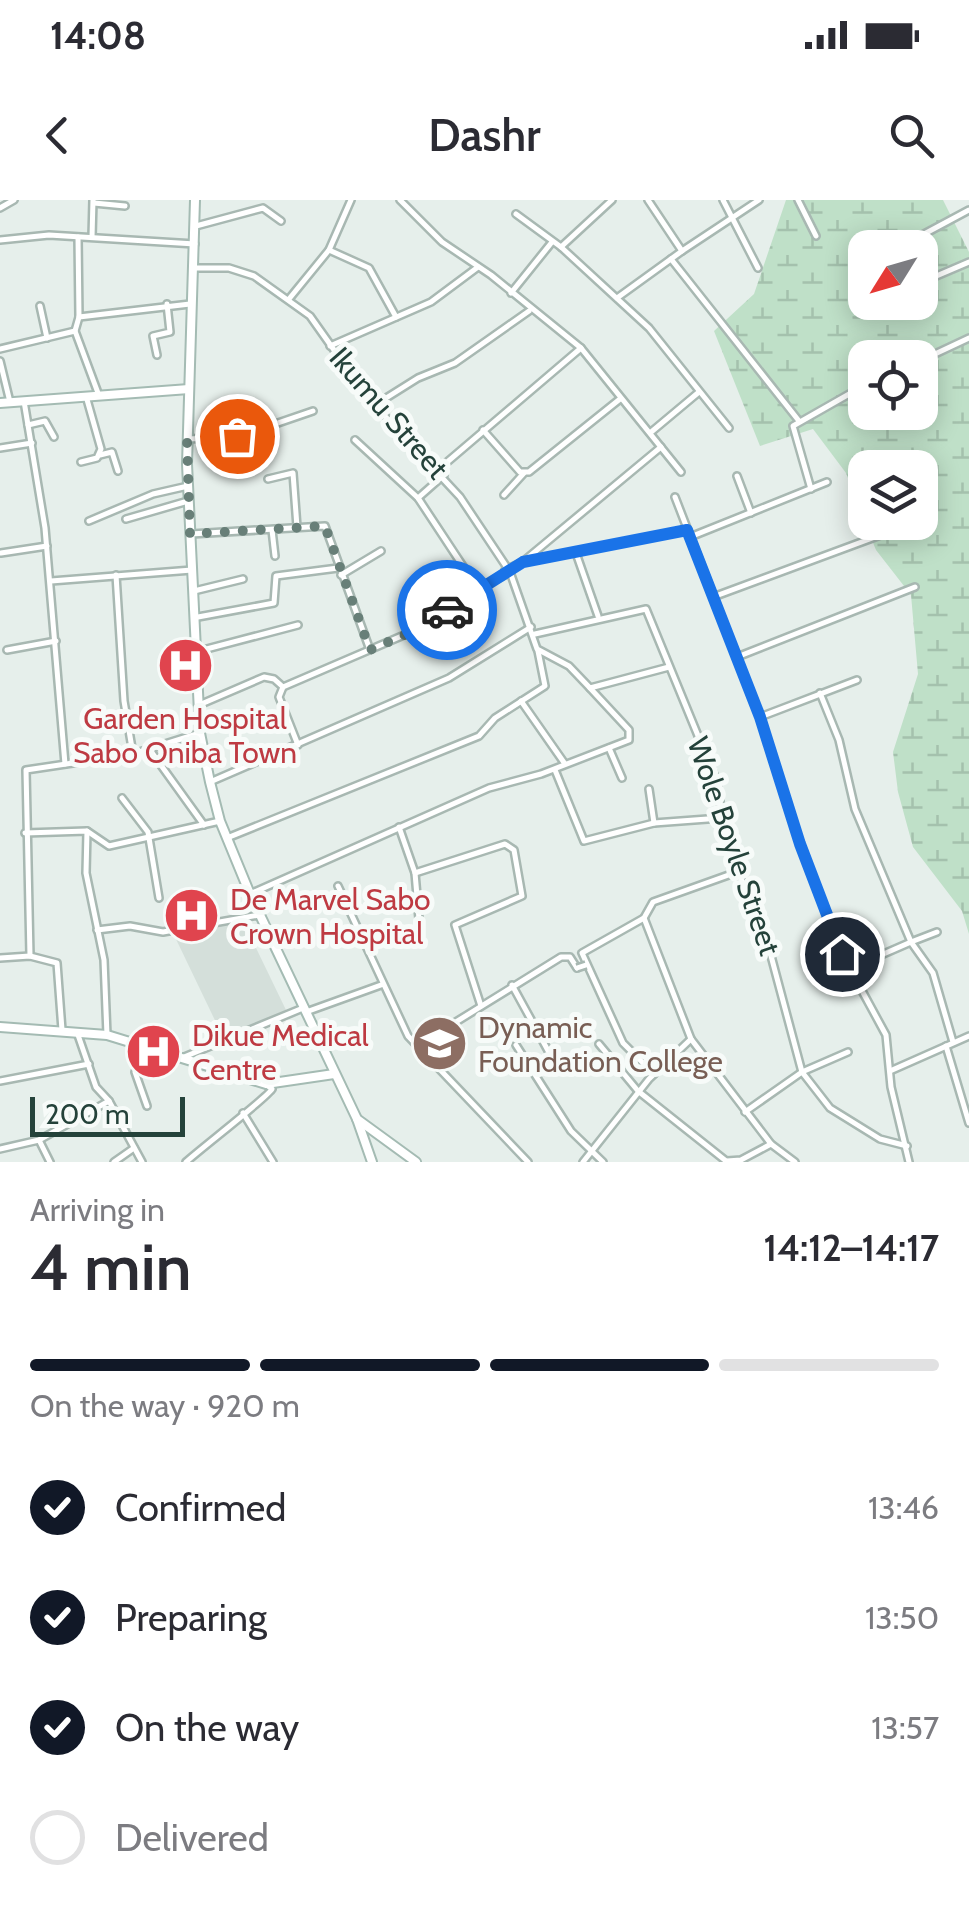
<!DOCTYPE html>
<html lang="en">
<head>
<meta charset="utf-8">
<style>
	body { margin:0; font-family:Cabin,sans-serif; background:#f7f7f7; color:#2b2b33; height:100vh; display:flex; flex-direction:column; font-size:38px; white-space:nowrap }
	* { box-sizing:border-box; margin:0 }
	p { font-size:32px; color:#7c7c81 }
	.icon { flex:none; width:55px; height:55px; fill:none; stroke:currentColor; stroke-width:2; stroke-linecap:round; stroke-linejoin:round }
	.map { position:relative; height:962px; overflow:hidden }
	.drawer { display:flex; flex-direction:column; background:#fff; flex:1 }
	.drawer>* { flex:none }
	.needle { width:65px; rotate:233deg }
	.tools { position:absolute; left:848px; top:30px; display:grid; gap:20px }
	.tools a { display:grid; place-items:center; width:90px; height:90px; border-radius:20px; background:#fff; box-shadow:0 5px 25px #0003; font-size:50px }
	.scale { position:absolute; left:30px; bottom:25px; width:155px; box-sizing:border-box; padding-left:10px; border:5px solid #24423a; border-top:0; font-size:28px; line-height:35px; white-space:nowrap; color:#24423a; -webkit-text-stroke:8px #f7fbf9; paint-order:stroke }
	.pin { position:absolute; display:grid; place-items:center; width:85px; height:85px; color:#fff; margin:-42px; border:5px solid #fff; border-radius:50%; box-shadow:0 2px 10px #0007 }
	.courier { position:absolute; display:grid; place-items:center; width:100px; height:100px; margin:-50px; border:8px solid #1a73e8; border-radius:50%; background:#fff; color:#222; box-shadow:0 2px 12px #0007 }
	.head em { font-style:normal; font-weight:600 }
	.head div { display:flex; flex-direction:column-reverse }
	.head { display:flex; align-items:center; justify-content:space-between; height:170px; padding:0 30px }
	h1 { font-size:65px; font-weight:600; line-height:75px }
	.bar { display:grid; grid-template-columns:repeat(4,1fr); gap:15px 10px; align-content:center; height:120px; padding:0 30px }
	.bar i { height:12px; border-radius:8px; background:#e1e1e2 }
	.bar .on { background:#111827 }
	.bar p { grid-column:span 4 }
	ol { padding:0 30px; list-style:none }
	li { display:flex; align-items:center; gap:30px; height:110px }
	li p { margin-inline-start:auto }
	li .icon { padding:10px; border-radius:50%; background:#111827; color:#fff; stroke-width:4 }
	li:last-child { color:#7c7c81 }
	li i { width:55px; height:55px; border:5px solid #e1e1e2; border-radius:50% }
	.status { display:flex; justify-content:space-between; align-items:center; height:70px; padding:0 50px; background:#fff; direction:ltr }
	.status svg { height:28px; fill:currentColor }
	header { display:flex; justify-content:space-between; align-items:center; height:130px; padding:0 30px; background:#fff; font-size:45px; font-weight:600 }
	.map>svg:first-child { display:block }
	.built { fill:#d4dfda }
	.wetland { fill:url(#wetland-marsh); fill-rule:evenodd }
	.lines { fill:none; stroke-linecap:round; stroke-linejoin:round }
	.street-casing { stroke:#a8b8b2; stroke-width:10 }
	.secondary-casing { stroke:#a4bbb3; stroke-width:12 }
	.street { stroke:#fff; stroke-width:5 }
	.secondary { stroke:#fff; stroke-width:8 }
	.street-bridge-casing { stroke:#a8b8b2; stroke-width:10; stroke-linecap:butt }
	.street-bridge { stroke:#fff; stroke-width:5 }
	.done { stroke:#687f78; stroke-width:10; stroke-dasharray:0 18 }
	.route { stroke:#1a73e8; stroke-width:12 }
	.labels { text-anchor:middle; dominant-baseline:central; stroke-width:10; stroke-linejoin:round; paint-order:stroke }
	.street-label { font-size:30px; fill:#24423a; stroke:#f7fbf9 }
	.health-label { font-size:30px; fill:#be3a42; stroke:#f7fbf9; text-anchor:start }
	.education-label { font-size:30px; fill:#785e54; stroke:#f7fbf9; text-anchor:start }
</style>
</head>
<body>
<div class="status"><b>14:08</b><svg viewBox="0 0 49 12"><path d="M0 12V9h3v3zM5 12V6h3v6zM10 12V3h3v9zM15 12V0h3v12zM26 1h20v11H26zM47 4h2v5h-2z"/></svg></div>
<header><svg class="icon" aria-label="back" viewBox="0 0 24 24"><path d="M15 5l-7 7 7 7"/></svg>Dashr<svg class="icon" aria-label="search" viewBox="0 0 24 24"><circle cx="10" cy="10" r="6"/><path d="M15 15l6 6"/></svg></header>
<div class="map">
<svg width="969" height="962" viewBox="0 0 969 962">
	<defs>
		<pattern id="wetland-marsh" width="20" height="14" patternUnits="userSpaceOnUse" patternTransform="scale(2.5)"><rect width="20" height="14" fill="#bfe0c8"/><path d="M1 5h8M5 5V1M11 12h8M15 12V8" fill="none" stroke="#a4c1ad"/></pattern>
	</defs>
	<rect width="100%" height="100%" fill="#e6efeb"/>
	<!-- built -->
	<polygon class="built" points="242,719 286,810 223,837 174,735"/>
	<!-- wetland -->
	<path class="wetland" d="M 786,0 L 943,0 L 969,52 L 969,734 L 962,711 L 913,647 L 898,592 L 893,552 L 918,474 L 911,395 L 876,350 L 865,323 L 920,322 L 920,268 L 865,268 L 865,321 L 846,273 L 813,229 L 760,246 L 714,131 L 754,94 ZM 865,48 L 920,48 L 920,102 L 865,102 ZM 865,158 L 920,158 L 920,212 L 865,212 Z"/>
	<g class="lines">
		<defs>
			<g id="street">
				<polyline points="400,0 442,42 491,75 581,148 681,272"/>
				<polyline points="723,0 758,68"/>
				<polyline points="798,0 816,36"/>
				<polyline points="94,3 125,6"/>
				<polyline points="0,8 14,0"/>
				<polyline points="516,14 561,47 649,128 729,228"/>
				<polyline points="196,26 263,8 281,21"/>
				<polyline points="78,37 79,117 75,131 98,193"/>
				<polyline points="92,37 93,0"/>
				<polyline points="0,40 49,35 195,44"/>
				<polyline points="561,47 612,0"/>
				<polyline points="898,48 969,10"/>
				<polyline points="329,50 369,68 396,117"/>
				<polyline points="682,51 759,0"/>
				<polyline points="671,59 799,221"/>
				<polyline points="195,68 229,68 254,76 310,116 368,198 460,297 510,372 537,449 569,466 590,488 669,467"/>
				<polyline points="920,83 969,62"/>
				<polyline points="511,93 552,42"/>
				<polyline points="617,98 682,51 648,0"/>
				<polyline points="289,99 329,50 351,0"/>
				<polyline points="876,103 876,102"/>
				<polyline points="40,106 47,138"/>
				<polyline points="79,117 190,104"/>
				<polyline points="330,146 431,102 478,67"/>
				<polyline points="0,149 75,131"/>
				<polyline points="157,155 153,136 170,132 167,104"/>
				<polyline points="0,161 10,202"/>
				<polyline points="920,161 969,138"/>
				<polyline points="24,201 45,328 65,564"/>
				<polyline points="375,205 418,178 455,163 529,111"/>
				<polyline points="28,225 45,221 54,237"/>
				<polyline points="483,230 520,272 529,272 620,199"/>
				<polyline points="650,233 699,192"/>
				<polyline points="187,239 237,237 313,211"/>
				<polyline points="355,240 418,298 478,389 510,372"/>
				<polyline points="0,248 32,243"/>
				<polyline points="100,255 112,252 118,271"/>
				<polyline points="81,262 97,258 101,249 86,196"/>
				<polyline points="439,269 581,148"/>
				<polyline points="737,276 751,313"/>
				<polyline points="268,279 293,273 297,327"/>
				<polyline points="811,289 793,226 865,185"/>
				<polyline points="504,295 524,273"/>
				<polyline points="675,297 760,517 800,644 842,754 886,835 891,887 909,962"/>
				<polyline points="418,298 444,275"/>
				<polyline points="126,319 188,301"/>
				<polyline points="89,321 153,294 188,286"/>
				<polyline points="272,330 275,356"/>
				<polyline points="191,334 325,326 370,450"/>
				<polyline points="690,337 827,282"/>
				<polyline points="1,353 47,346"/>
				<polyline points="576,353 598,416"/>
				<polyline points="525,360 661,247"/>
				<polyline points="505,370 523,362 687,330"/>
				<polyline points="116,375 124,501 133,554"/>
				<polyline points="341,375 381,351"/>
				<polyline points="51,381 192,370"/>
				<polyline points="194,391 243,379"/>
				<polyline points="713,397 894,330"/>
				<polyline points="198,417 274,403 276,376 338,368"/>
				<polyline points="535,434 646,409 717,582 726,641 770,752 802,872 830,908 880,939 907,946"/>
				<polyline points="7,450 56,441"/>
				<polyline points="199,451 298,425"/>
				<polyline points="737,457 915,387"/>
				<polyline points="820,493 839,540 855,609 911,742 849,769"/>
				<polyline points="521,501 565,564"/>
				<polyline points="199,505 264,477 274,479 283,487"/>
				<polyline points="760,517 857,480"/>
				<polyline points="298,545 279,497 283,487 418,429 478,389"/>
				<polyline points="609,548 622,578"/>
				<polyline points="150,550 204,625"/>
				<polyline points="555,570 584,641 654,623 721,618"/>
				<polyline points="210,582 449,478 531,427"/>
				<polyline points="649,589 654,623"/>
				<polyline points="122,598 148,632 159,698"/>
				<polyline points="399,627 415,673 419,719"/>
				<polyline points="87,631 86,673 104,760 107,835"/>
				<polyline points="25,633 87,631 109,646 220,621"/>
				<polyline points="227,638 479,536 495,518 545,486 538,451"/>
				<polyline points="415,673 505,644 514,650 522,696 455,725 481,806"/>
				<polyline points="338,686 408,836 528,962"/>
				<polyline points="250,694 489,588 541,574 629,540 629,530 590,488"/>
				<polyline points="644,718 691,839 771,944 795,962"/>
				<polyline points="97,730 130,726 163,732 259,715"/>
				<polyline points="937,732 911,742 933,773 953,842"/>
				<polyline points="30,756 26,570 133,554 200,533"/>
				<polyline points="0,758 30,756 57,763 62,830"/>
				<polyline points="512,785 551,856"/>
				<polyline points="306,812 381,785"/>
				<polyline points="78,835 96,887 109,901 142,962"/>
				<polyline points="599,844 638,891 726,961"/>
				<polyline points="516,845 571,931 603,962"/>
				<polyline points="417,846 561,757 570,757 577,768"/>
				<polyline points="946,846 969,923"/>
				<polyline points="145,847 135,872 147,906"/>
				<polyline points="184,857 303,808"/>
				<polyline points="890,871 969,836"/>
				<polyline points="654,874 623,843 582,753 644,718 653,702 737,672"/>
				<polyline points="0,881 89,864"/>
				<polyline points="745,912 802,872 848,852"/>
				<polyline points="243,913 273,962"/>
				<polyline points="39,940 50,962"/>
				<polyline points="0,949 39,940 109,901"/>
				<polyline points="727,961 741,960 771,944"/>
				<polyline points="114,962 134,948"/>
				<path d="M 186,962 C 199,950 269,896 272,889 L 268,886"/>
				<polyline points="583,962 649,879 691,839"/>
			</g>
			<g id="secondary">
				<polyline points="195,0 187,264 200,533 210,582 220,621 250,694 357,919 416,962"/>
				<polyline points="0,203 189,189"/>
				<polyline points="0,827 107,835 266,884 334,874"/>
				<polyline points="357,919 372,962"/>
			</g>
		</defs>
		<!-- street casing -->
		<use href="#street" class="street-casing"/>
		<!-- secondary casing -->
		<use href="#secondary" class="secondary-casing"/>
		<!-- street -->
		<use href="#street" class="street"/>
		<!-- secondary -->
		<use href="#secondary" class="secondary"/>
		<defs>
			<polyline id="street-bridge" points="577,768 586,765"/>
		</defs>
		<!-- street-bridge casing -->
		<use href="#street-bridge" class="street-bridge-casing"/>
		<!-- street-bridge -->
		<use href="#street-bridge" class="street-bridge"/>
	</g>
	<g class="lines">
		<!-- done -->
		<polyline class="done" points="237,236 187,239 190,334 325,326 370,450 418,429 447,410"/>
		<!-- route -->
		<polyline class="route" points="447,410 523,362 687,330 760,517 800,644 842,754"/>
	</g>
	<!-- icons -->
	<defs>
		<symbol id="hospital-disc" viewBox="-11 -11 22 22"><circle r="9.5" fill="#e0444e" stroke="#f7fbf9"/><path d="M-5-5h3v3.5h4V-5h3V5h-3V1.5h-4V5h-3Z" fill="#fff"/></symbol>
		<symbol id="school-disc" viewBox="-11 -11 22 22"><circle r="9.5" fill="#8d6e63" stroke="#f7fbf9"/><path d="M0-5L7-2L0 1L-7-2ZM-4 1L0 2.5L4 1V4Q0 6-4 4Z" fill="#fff"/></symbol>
	</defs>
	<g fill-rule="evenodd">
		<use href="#hospital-disc" x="154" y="434" width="63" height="63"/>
		<use href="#hospital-disc" x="160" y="684" width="63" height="63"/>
		<use href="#school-disc" x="408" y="812" width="63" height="63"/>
		<use href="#hospital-disc" x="122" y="820" width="63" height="63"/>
	</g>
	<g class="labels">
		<!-- street labels -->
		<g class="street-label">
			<text transform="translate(389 213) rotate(49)">Ikumu Street</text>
			<text transform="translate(734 646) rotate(71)">Wole Boyle Street</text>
		</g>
		<!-- health labels -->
		<g class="health-label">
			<text x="185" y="518" text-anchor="middle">Garden Hospital<tspan x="185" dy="34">Sabo Oniba Town</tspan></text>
			<text x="230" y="699">De Marvel Sabo<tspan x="230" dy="34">Crown Hospital</tspan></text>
			<text x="192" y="835">Dikue Medical<tspan x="192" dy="34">Centre</tspan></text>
		</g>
		<!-- education labels -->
		<g class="education-label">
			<text x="478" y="827">Dynamic<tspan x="478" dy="34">Foundation College</tspan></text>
		</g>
	</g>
</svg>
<div class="tools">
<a><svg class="needle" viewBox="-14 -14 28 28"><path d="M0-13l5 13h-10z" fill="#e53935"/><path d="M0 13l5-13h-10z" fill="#7c7c81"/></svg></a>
<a><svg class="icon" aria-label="locate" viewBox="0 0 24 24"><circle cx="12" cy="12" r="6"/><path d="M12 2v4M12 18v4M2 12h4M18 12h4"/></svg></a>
<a><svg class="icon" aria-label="layers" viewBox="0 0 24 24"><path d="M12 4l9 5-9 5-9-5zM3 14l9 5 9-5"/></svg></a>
</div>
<div class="scale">200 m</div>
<div class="pin" style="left:237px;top:236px;background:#ea580c"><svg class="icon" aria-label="bag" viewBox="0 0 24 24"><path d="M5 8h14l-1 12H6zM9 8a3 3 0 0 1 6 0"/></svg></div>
<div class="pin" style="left:842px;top:754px;background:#1f2937"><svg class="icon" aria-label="home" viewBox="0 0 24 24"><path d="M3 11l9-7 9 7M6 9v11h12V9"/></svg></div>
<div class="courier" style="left:447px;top:410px"><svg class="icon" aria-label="car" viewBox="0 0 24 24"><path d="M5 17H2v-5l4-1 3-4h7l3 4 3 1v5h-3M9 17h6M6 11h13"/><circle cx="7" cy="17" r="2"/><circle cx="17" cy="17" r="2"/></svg></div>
</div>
<section class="drawer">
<div class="head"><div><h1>4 min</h1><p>Arriving in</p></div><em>14:12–14:17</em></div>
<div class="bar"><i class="on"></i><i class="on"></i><i class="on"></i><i></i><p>On the way · 920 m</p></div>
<ol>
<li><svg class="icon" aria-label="check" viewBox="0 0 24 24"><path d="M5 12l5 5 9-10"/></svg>Confirmed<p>13:46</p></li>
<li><svg class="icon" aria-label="check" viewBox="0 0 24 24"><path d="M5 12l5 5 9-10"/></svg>Preparing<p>13:50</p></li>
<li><svg class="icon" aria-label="check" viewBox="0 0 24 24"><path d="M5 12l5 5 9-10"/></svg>On the way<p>13:57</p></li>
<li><i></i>Delivered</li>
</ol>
</section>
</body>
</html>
